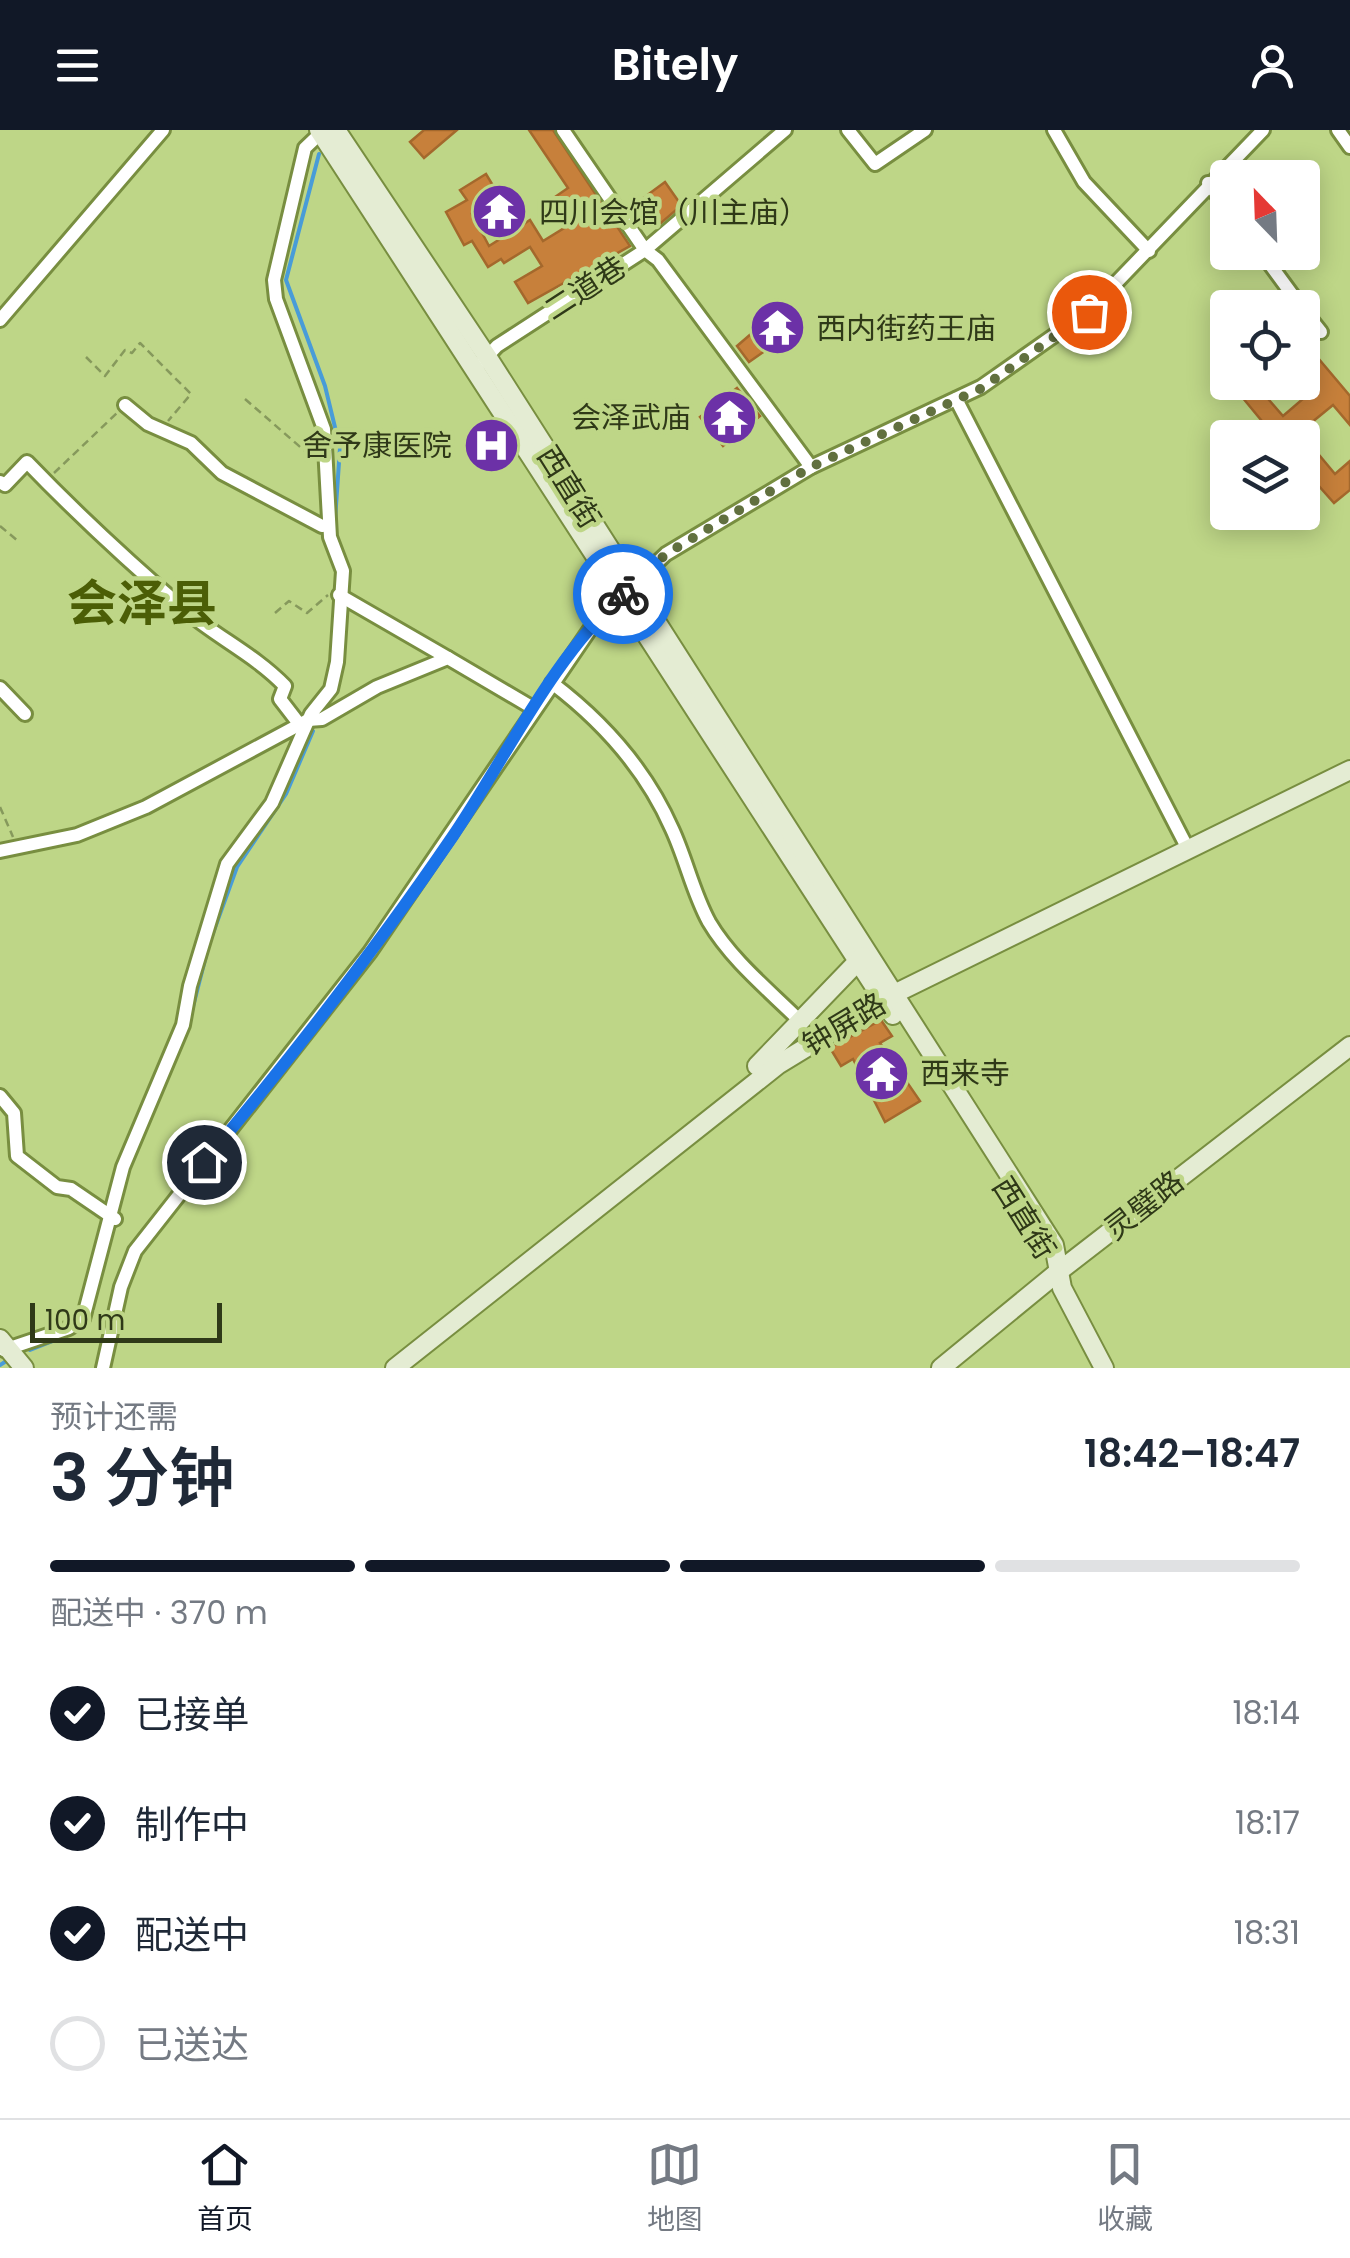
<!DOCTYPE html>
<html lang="zh">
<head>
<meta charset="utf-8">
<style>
	body { margin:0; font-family:Poppins,"Noto Sans SC",sans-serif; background:#f6f6f7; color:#1f2937; height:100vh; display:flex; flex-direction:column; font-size:38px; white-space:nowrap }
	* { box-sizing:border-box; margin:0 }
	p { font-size:32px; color:#747a83 }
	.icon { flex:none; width:55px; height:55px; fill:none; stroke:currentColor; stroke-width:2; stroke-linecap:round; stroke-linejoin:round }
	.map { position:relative; height:1238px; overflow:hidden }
	.sheet { display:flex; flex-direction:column; background:#fff; flex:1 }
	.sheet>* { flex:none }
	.needle { width:65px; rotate:337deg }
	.tools { position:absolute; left:1210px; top:30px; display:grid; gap:20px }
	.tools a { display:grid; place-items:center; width:110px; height:110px; border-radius:10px; background:#fff; box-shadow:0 5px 25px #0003; font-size:50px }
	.scale { position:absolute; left:30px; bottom:25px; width:192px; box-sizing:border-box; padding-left:10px; border:5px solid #2f3918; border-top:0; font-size:28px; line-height:35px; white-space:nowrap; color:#2f3918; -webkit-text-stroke:8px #bed687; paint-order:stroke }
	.pin { position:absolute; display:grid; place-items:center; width:85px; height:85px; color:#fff; margin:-42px; border:5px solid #fff; border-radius:50%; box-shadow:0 2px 10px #0007 }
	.courier { position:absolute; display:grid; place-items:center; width:100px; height:100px; margin:-50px; border:8px solid #1a73e8; border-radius:50%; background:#fff; color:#222; box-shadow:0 2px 12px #0007 }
	.overview em { font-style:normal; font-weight:600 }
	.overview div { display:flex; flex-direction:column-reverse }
	.overview { display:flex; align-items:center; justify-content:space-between; height:170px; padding:0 50px }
	h1 { font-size:65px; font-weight:600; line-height:75px }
	.bar { display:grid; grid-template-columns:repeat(4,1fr); gap:15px 10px; align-content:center; height:120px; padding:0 50px }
	.bar i { height:12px; border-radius:8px; background:#e0e1e3 }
	.bar .current { background:#111827 }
	.bar p { grid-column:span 4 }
	ol { padding:0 50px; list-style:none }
	li { display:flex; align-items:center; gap:30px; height:110px }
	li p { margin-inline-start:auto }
	li .icon { padding:10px; border-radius:50%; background:#111827; color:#fff; stroke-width:4 }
	li:last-child { color:#747a83 }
	li i { width:55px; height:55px; border:5px solid #e0e1e3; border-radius:50% }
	header { display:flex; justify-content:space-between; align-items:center; height:130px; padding:0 50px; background:#111827; color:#fff; font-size:45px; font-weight:600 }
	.tabs { display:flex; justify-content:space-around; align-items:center; height:140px; border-top:2px solid #e0e1e3; background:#fff; font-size:28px; color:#747a83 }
	.tabs a { display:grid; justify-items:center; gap:5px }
	.tabs .current { color:#111827 }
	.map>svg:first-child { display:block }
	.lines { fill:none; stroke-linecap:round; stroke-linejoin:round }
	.stream { stroke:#489cd8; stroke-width:4 }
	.building { fill:#c7803b; stroke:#a4682c; stroke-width:2.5 }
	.street-casing { stroke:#788e40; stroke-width:18 }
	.secondary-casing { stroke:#788e40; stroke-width:22 }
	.path { stroke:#86995c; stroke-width:2.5; stroke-dasharray:8 5; stroke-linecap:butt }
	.street { stroke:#fff; stroke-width:12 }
	.secondary { stroke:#e4ecd3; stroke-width:18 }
	.done { stroke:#61703f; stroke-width:10; stroke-dasharray:0 18 }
	.route { stroke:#1a73e8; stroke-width:12 }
	.labels { text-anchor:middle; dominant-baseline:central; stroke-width:9; stroke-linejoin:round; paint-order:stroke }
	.poi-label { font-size:30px; fill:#2f3918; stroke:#bed687; text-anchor:start }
	.street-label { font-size:30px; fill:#2f3918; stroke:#bed687 }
	.town-label { font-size:50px; font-weight:bold; fill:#4b5e06; stroke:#bed687 }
</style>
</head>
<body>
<header><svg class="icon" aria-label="menu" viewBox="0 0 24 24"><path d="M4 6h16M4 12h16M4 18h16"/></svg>Bitely<svg class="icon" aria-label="person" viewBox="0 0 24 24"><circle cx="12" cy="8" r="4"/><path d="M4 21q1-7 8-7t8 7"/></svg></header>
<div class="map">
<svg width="1350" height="1238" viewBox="0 0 1350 1238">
	<rect width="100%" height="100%" fill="#bed687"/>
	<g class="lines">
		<!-- stream -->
		<g class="stream">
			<polyline points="319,24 286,150 325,256 340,318 335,390"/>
			<polyline points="187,900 209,814 237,737 286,664 313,601"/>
			<polyline points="71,1203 87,1192"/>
			<polyline points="30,1220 63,1207"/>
			<polyline points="0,1235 11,1228"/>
		</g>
	</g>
	<!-- building -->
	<g class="building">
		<polygon points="424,0 457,0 424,28 410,12"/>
		<polygon points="529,0 553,0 630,116 528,173 515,152 542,136 530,117 504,133 501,129 488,137 472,111 464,115 446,82 467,70 460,60 486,44 500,67 472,84 489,116 530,90 543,111 569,95 552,69 568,58"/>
		<polygon points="665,52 679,72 690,68 661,93 642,69"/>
		<polygon points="780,179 796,199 749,232 737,216"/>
		<polygon points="1302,209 1350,266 1350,295 1333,275 1300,302 1335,344 1350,331 1350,360 1334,373 1302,337 1302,308 1276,308 1242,267 1256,255 1283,286 1318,256 1302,238"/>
		<polygon points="737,258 760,286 723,316 700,287"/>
		<polygon points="881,890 892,906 880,913 920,971 885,992 853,929 841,936 830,918"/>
	</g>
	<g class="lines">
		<defs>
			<g id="street">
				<polyline points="563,0 645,120 658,130 811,337"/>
				<polyline points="848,0 875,34 925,0"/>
				<polyline points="1054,0 1084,52 1149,121"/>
				<polyline points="1338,0 1350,17"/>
				<polyline points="1208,53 1228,79"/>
				<polyline points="1261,122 1302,178"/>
				<polyline points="1302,178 1321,202"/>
				<polyline points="0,190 163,0"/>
				<polyline points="482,232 497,216 645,120 785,0"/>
				<polyline points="956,269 1188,719"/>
				<polyline points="125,275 148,294 191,313 222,343 322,396 329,395"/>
				<path d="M 0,352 L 5,355 L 27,332 C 78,385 130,433 186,481 C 218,508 255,525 285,556 L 280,569 L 300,595"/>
				<polyline points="339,465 448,528"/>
				<path d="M 552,553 C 602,591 646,640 672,699 C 686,729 693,763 709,792 C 732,831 770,861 802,893"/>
				<polyline points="0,558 25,584"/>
				<polyline points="0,721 77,705 146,677 308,590 322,589 377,557 448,528 533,578"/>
				<polyline points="0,966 14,983 17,1026 57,1057 71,1059 115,1089"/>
				<polyline points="4,1220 69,1198 83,1189 123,1037 183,895 190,856 227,734 272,673 311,584 331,559 337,532 343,441 330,407 324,299 276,169 274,150 305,18 324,0"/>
				<polyline points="103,1238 121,1157 135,1121 370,822 597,489 666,424 811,337 981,257 1089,181 1263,0"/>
			</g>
			<g id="secondary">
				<polyline points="319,0 893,885"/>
				<polyline points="336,0 488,228 1054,1115 1062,1158 1104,1238"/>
				<polyline points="757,936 863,826"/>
				<polyline points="0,1209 24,1238"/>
				<polyline points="395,1238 779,934 894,864 1350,640"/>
				<polyline points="941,1238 1058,1142 1350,916"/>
			</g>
		</defs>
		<!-- street casing -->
		<use href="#street" class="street-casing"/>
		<!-- secondary casing -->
		<use href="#secondary" class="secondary-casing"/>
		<!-- path -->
		<g class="path">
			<polyline points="86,227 105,246 125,220 132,223 140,213 191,264 168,291"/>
			<polyline points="245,269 314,329"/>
			<polyline points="54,343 117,283"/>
			<polyline points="0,396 18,411"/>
			<polyline points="275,483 289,471 307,483 328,465"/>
			<polyline points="0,677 13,707"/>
		</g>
		<!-- street -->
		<use href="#street" class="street"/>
		<!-- secondary -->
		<use href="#secondary" class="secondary"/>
	</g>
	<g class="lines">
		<!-- done -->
		<polyline class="done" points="623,464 666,424 811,337 982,258 1089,182"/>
		<!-- route -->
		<path class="route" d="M 204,1032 C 292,927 376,819 453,706 C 507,626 551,530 623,464"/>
	</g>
	<!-- icons -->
	<defs>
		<symbol id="temple-disc" viewBox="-11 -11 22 22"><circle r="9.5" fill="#6c31a7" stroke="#bed687"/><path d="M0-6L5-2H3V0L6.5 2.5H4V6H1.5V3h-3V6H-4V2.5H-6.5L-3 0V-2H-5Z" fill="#fff"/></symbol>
		<symbol id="hospital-disc" viewBox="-11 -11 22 22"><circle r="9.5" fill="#6c31a7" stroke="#bed687"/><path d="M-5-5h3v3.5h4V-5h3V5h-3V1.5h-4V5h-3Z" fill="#fff"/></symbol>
	</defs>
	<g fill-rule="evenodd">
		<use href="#temple-disc" x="468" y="50" width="63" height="63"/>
		<use href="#temple-disc" x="746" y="166" width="63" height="63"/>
		<use href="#temple-disc" x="698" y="256" width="63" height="63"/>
		<use href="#hospital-disc" x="460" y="284" width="63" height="63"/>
		<use href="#temple-disc" x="850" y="912" width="63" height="63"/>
	</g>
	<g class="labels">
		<!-- poi labels -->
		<g class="poi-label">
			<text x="539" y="82">四川会馆（川主庙）</text>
			<text x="816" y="198">西内街药王庙</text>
			<text x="691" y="287" text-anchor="end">会泽武庙</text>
			<text x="452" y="315" text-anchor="end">舍予康医院</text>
			<text x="920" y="943">西来寺</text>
		</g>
		<!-- street labels -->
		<g class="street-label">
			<text transform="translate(585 158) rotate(-33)">二道巷</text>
			<text transform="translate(569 357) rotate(58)">西直街</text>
			<text transform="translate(844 894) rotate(-31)">钟屏路</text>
			<text transform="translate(1144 1075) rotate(-38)">灵璧路</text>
			<text transform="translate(1024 1088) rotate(58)">西直街</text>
		</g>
		<!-- town labels -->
		<g class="town-label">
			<text x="142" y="473">会泽县</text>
		</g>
	</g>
</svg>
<div class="tools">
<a><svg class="needle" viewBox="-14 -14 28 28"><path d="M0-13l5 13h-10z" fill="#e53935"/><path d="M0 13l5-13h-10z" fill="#747a83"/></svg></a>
<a><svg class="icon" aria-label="locate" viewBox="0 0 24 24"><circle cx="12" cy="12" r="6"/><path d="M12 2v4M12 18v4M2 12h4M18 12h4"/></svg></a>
<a><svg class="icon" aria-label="layers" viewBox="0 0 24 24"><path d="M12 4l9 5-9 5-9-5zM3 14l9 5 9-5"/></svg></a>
</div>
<div class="scale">100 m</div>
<div class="pin" style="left:1089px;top:182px;background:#ea580c"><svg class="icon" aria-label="bag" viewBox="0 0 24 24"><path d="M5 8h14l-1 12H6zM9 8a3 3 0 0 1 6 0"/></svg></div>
<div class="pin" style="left:204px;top:1032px;background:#1f2937"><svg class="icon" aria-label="home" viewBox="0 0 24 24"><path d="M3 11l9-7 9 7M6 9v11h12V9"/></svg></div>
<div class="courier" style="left:623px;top:464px"><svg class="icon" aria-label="bike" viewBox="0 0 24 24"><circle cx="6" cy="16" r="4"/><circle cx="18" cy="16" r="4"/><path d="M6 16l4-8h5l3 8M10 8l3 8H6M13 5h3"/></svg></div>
</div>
<section class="sheet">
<div class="overview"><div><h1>3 分钟</h1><p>预计还需</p></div><em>18:42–18:47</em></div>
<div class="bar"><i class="current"></i><i class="current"></i><i class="current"></i><i></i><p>配送中 · 370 m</p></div>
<ol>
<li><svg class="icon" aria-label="check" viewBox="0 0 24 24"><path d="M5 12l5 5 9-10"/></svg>已接单<p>18:14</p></li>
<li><svg class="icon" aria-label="check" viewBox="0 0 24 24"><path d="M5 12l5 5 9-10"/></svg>制作中<p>18:17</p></li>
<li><svg class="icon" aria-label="check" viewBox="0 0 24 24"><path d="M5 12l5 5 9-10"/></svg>配送中<p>18:31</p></li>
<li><i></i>已送达</li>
</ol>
</section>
<nav class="tabs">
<a class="current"><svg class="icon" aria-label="home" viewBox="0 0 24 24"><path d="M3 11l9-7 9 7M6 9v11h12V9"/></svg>首页</a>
<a><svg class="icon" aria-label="map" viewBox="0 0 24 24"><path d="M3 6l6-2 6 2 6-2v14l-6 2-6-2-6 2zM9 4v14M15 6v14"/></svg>地图</a>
<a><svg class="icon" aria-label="saved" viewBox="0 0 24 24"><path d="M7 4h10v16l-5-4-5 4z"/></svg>收藏</a>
</nav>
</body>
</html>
